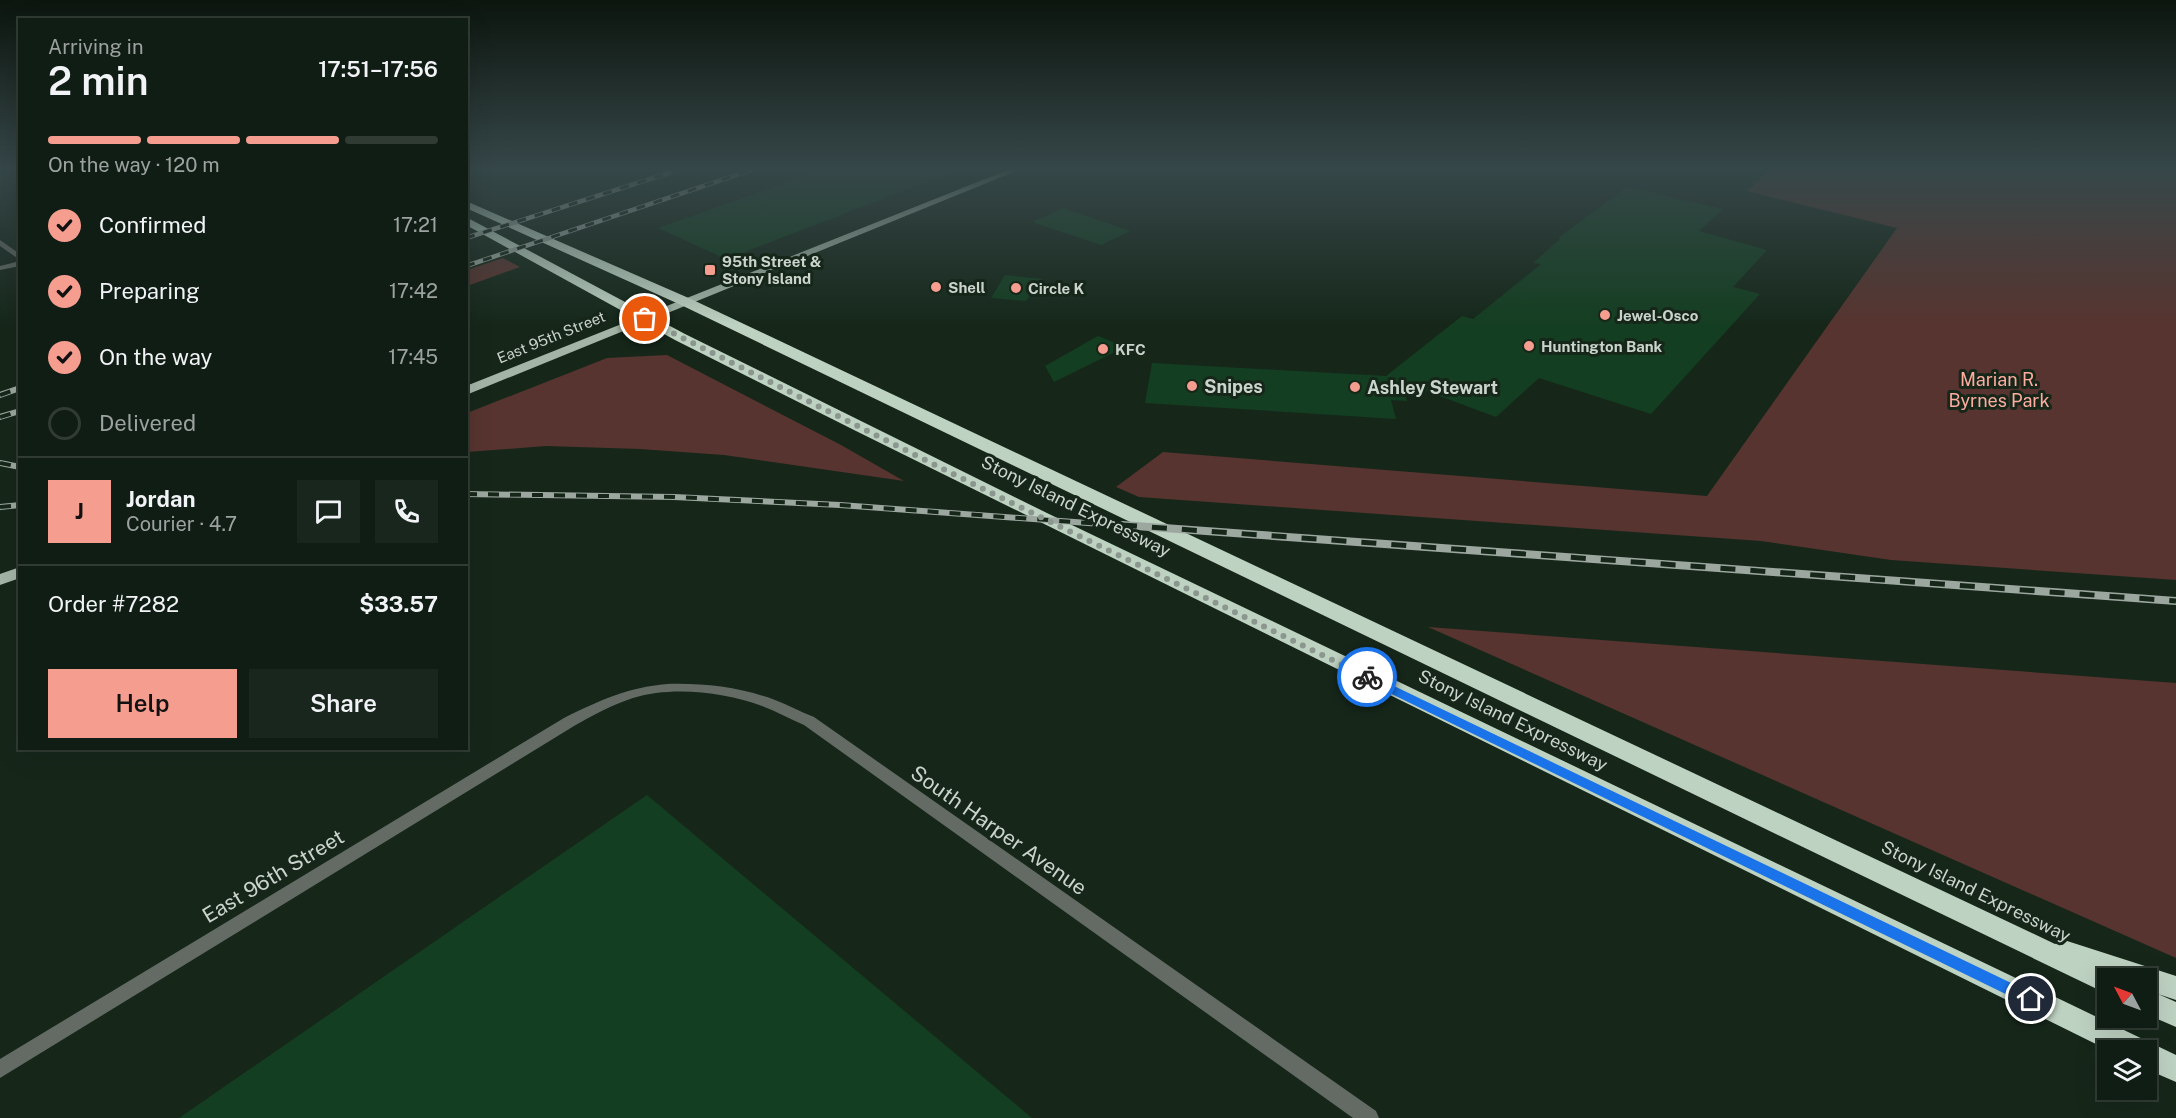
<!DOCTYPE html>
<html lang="en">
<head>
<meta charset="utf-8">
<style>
	body { margin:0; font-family:"Public Sans",sans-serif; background:#19261d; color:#f1f3f6; height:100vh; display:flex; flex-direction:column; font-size:22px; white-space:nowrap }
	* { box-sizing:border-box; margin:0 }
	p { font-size:20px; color:#9ca2a0 }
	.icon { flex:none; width:33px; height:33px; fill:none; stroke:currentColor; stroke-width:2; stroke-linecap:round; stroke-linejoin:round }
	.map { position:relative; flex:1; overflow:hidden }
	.details { position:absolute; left:18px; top:18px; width:450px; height:732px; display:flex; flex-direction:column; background:#101d14; border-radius:0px; box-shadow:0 6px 24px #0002,0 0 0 2px #303b34 }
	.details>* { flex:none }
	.needle { width:39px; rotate:311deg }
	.buttons { position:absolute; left:2097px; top:968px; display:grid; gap:12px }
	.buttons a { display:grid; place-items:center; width:60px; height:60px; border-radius:0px; background:#101d14; box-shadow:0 6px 24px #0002,0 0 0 2px #303b34; font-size:30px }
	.pin { position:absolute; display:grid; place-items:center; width:51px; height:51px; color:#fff; margin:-26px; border:3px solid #fff; border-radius:50%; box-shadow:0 2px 6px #0007 }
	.courier { position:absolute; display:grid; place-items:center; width:60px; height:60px; margin:-30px; border:4px solid #1a73e8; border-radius:50%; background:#fff; color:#222; box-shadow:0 2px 8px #0007 }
	.overview em { font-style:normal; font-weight:600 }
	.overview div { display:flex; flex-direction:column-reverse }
	.overview { display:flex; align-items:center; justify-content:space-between; height:102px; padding:0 30px }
	h1 { font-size:39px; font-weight:600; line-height:45px }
	.bar { display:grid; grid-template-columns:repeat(4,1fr); gap:9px 6px; align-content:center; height:72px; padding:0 30px }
	.bar i { height:8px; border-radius:4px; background:#303b34 }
	.bar .selected { background:#f59d8f }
	.bar p { grid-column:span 4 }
	.line { display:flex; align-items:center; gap:15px; padding:0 30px; border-top:2px solid #303b34 }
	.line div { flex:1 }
	.round { display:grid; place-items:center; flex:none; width:63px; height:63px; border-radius:0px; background:#19261d }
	ol { padding:0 30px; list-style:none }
	li { display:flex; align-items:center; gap:18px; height:66px }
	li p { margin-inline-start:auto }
	li .icon { padding:6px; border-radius:50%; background:#f59d8f; color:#111; stroke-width:4 }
	li:last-child { color:#9ca2a0 }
	li i { width:33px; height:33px; border:3px solid #303b34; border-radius:50% }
	.action { display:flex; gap:12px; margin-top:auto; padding:12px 30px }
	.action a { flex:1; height:69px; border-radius:0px; background:#f59d8f; color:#111; font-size:24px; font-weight:600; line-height:69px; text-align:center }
	.action a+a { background:#19261d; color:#f1f3f6 }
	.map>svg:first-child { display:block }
	.green { fill:#57342f }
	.building { fill:#143e21 }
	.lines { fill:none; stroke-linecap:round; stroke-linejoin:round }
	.street { fill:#636b64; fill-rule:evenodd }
	.primary { fill:#a4b5a7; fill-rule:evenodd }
	.highway { fill:#bed2c2; fill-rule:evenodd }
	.rail-far2-casing { stroke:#9ca89f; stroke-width:4.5 }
	.rail-far1-casing { stroke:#9ca89f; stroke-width:6 }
	.rail-casing { stroke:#9ca89f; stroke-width:8 }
	.rail-far2 { stroke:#16271a; stroke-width:3; stroke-dasharray:9; stroke-linecap:butt }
	.rail-far1 { stroke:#16271a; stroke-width:4; stroke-dasharray:11; stroke-linecap:butt }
	.rail { stroke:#16271a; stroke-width:5; stroke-dasharray:15; stroke-linecap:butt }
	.route { fill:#1a73e8 }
	.done { stroke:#8b978e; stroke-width:6; stroke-dasharray:0 10.8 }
	.poi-dot { fill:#f59d8f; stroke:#16271a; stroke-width:2 }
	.labels { text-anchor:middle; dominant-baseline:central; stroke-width:6; stroke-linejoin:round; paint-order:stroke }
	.far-poi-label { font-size:15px; font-weight:bold; fill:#cad4cc; stroke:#16271a; text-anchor:start }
	.far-street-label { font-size:15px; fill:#cad4cc; stroke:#16271a }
	.park-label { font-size:18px; fill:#feac9f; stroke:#16271a }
	.poi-label { font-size:18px; font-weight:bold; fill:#cad4cc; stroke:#16271a; text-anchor:start }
	.street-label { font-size:18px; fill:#cad4cc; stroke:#16271a }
	.near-street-label { font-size:21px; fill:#cad4cc; stroke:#16271a }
</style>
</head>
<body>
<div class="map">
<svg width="2176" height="1118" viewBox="0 0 2176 1118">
	<rect width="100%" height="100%" fill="#16271a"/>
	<!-- green -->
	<g class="green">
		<polygon points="1770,169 2176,169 2176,580 1891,560 1761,541 1139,497 1116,487 1163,452 1707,496 1897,228 1747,191"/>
		<polygon points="503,258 520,267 467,286 467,270"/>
		<polygon points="667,355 841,445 904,481 724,455 640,449 546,446 467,452 467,413 607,358"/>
		<polygon points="1428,627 2176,683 2176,958"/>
	</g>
	<!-- building -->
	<g class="building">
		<polygon points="824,169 955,169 955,171 726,259 658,228"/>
		<polygon points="1627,187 1723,209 1699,231 1767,250 1733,287 1760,294 1651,414 1539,378 1496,417 1402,382 1407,401 1391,400 1396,419 1145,403 1152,363 1386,376 1462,316 1473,319 1541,264 1533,263 1560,239 1558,238"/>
		<polygon points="1063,208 1130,231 1101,245 1032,222"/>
		<polygon points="1005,275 1042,279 1026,301 991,298"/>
		<polygon points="1098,336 1125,347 1054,382 1045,366"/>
		<polygon points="647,795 1032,1118 179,1118"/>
	</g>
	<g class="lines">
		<!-- street -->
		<g class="street">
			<polygon points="0,240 20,254 20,260 0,246"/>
			<polygon points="20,261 20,266 0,270 0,266"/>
			<path d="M 667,684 C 704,683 740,687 775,700 C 788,705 801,712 814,717 L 1376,1111 L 1379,1118 L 1353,1118 L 804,725 C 790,719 776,711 762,706 C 724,692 672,686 633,698 C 612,705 593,715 574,726 L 0,1078 L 0,1059 L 564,718 C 598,701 629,687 667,684 Z"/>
		</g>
		<!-- primary -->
		<g class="primary">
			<polygon points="1010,169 1021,169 466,395 466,386"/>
			<polygon points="20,567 20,578 0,585 0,574"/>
		</g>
		<!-- highway -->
		<g class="highway">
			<polygon points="466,201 691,299 2055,944 2064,940 2176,976 2176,1000 2158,994 2176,1002 2176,1027 2146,1014 2146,978 2108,978 2108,994 2099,990 681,305 466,208"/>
			<polygon points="466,217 685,334 1049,514 2176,1055 2176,1082 2146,1069 2146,1050 2108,1050 856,431 675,340 466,225"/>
		</g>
		<defs>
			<g id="rail-far2">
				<polyline points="466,238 681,169"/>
				<polyline points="466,266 754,169"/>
			</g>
			<g id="rail-far1">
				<polyline points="0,395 20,388"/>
				<polyline points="0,417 20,411"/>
				<polyline points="0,463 20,467"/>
				<polyline points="466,494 674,497 840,505 1143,527"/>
				<polyline points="0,507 20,505"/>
			</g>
			<polyline id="rail" points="1122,525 2176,601"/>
		</defs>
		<!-- rail-far2 casing -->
		<use href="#rail-far2" class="rail-far2-casing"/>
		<!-- rail-far1 casing -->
		<use href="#rail-far1" class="rail-far1-casing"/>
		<!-- rail casing -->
		<use href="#rail" class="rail-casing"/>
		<!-- rail-far2 -->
		<use href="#rail-far2" class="rail-far2"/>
		<!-- rail-far1 -->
		<use href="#rail-far1" class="rail-far1"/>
		<!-- rail -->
		<use href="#rail" class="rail"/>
	</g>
	<!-- sky -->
	<linearGradient id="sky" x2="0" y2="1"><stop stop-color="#0c150e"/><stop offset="0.52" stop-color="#364749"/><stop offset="1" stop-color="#364749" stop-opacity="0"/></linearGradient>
	<rect width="2176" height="325" fill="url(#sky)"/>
	<!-- route -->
	<polygon class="route" points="1367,673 2036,995 2038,999 2036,1004 2031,1006 2026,1004 1363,680 1361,677"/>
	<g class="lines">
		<!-- done -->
		<polyline class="done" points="645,319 955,475 1367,677"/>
	</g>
	<!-- markers -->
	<g class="poi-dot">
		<rect x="704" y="264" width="12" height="12" rx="3"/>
		<circle cx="936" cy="287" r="6"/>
		<circle cx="1016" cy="288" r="6"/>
		<circle cx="1605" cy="315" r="6"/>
		<circle cx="1529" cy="346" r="6"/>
		<circle cx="1103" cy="349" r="6"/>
		<circle cx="1192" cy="386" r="6"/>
		<circle cx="1355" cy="387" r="6"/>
	</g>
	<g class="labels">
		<!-- far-poi labels -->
		<g class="far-poi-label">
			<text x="722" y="261">95th Street &amp;<tspan x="722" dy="17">Stony Island</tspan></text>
			<text x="948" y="287">Shell</text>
			<text x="1028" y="288">Circle K</text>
			<text x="1617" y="315">Jewel-Osco</text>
			<text x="1541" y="346">Huntington Bank</text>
			<text x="1115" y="349">KFC</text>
		</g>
		<!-- far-street labels -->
		<g class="far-street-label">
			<text transform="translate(551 337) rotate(-22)">East 95th Street</text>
		</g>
		<!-- park labels -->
		<g class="park-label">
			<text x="1999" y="379">Marian R.<tspan x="1999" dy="21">Byrnes Park</tspan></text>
		</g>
		<!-- poi labels -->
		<g class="poi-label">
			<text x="1204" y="386">Snipes</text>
			<text x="1367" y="387">Ashley Stewart</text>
		</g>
		<!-- street labels -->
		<g class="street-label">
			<text transform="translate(1076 506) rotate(26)">Stony Island Expressway</text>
			<text transform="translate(1513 720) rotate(26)">Stony Island Expressway</text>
			<text transform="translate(1976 891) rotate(26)">Stony Island Expressway</text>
		</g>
		<!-- near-street labels -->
		<g class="near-street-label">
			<text transform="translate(999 830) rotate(35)">South Harper Avenue</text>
			<text transform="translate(273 876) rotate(-31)">East 96th Street</text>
		</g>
	</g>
</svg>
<div class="buttons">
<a><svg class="needle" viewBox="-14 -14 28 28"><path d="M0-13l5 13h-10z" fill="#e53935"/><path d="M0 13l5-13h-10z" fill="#9ca2a0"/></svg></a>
<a><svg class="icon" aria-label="layers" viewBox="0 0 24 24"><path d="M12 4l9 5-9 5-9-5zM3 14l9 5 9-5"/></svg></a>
</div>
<div class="pin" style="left:645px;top:319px;background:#ea580c"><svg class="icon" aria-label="bag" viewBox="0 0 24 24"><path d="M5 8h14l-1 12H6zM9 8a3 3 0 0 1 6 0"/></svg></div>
<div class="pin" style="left:2031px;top:999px;background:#1f2937"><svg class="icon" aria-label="home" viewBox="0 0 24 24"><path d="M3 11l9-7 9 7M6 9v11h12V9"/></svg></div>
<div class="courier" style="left:1367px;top:677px"><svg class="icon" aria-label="bike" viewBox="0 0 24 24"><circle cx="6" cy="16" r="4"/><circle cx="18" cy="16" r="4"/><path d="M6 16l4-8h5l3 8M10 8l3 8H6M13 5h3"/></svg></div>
<section class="details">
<div class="overview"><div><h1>2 min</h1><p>Arriving in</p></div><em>17:51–17:56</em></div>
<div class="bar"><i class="selected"></i><i class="selected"></i><i class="selected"></i><i></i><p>On the way · 120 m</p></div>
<ol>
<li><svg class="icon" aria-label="check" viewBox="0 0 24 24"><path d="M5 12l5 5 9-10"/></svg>Confirmed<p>17:21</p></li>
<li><svg class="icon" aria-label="check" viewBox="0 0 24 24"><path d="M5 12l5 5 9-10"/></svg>Preparing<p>17:42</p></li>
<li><svg class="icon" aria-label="check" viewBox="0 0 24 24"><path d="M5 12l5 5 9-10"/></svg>On the way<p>17:45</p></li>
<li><i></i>Delivered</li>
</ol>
<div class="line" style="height:108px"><b class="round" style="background:#f59d8f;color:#111">J</b><div><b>Jordan</b><p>Courier · 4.7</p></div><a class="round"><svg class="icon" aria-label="chat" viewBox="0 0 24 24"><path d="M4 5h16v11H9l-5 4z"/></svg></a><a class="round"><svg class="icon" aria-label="phone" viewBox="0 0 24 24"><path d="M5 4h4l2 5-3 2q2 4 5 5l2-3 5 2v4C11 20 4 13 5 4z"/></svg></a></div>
<div class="line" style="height:78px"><div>Order #7282</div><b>$33.57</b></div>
<div class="action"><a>Help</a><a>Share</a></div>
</section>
</div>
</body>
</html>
